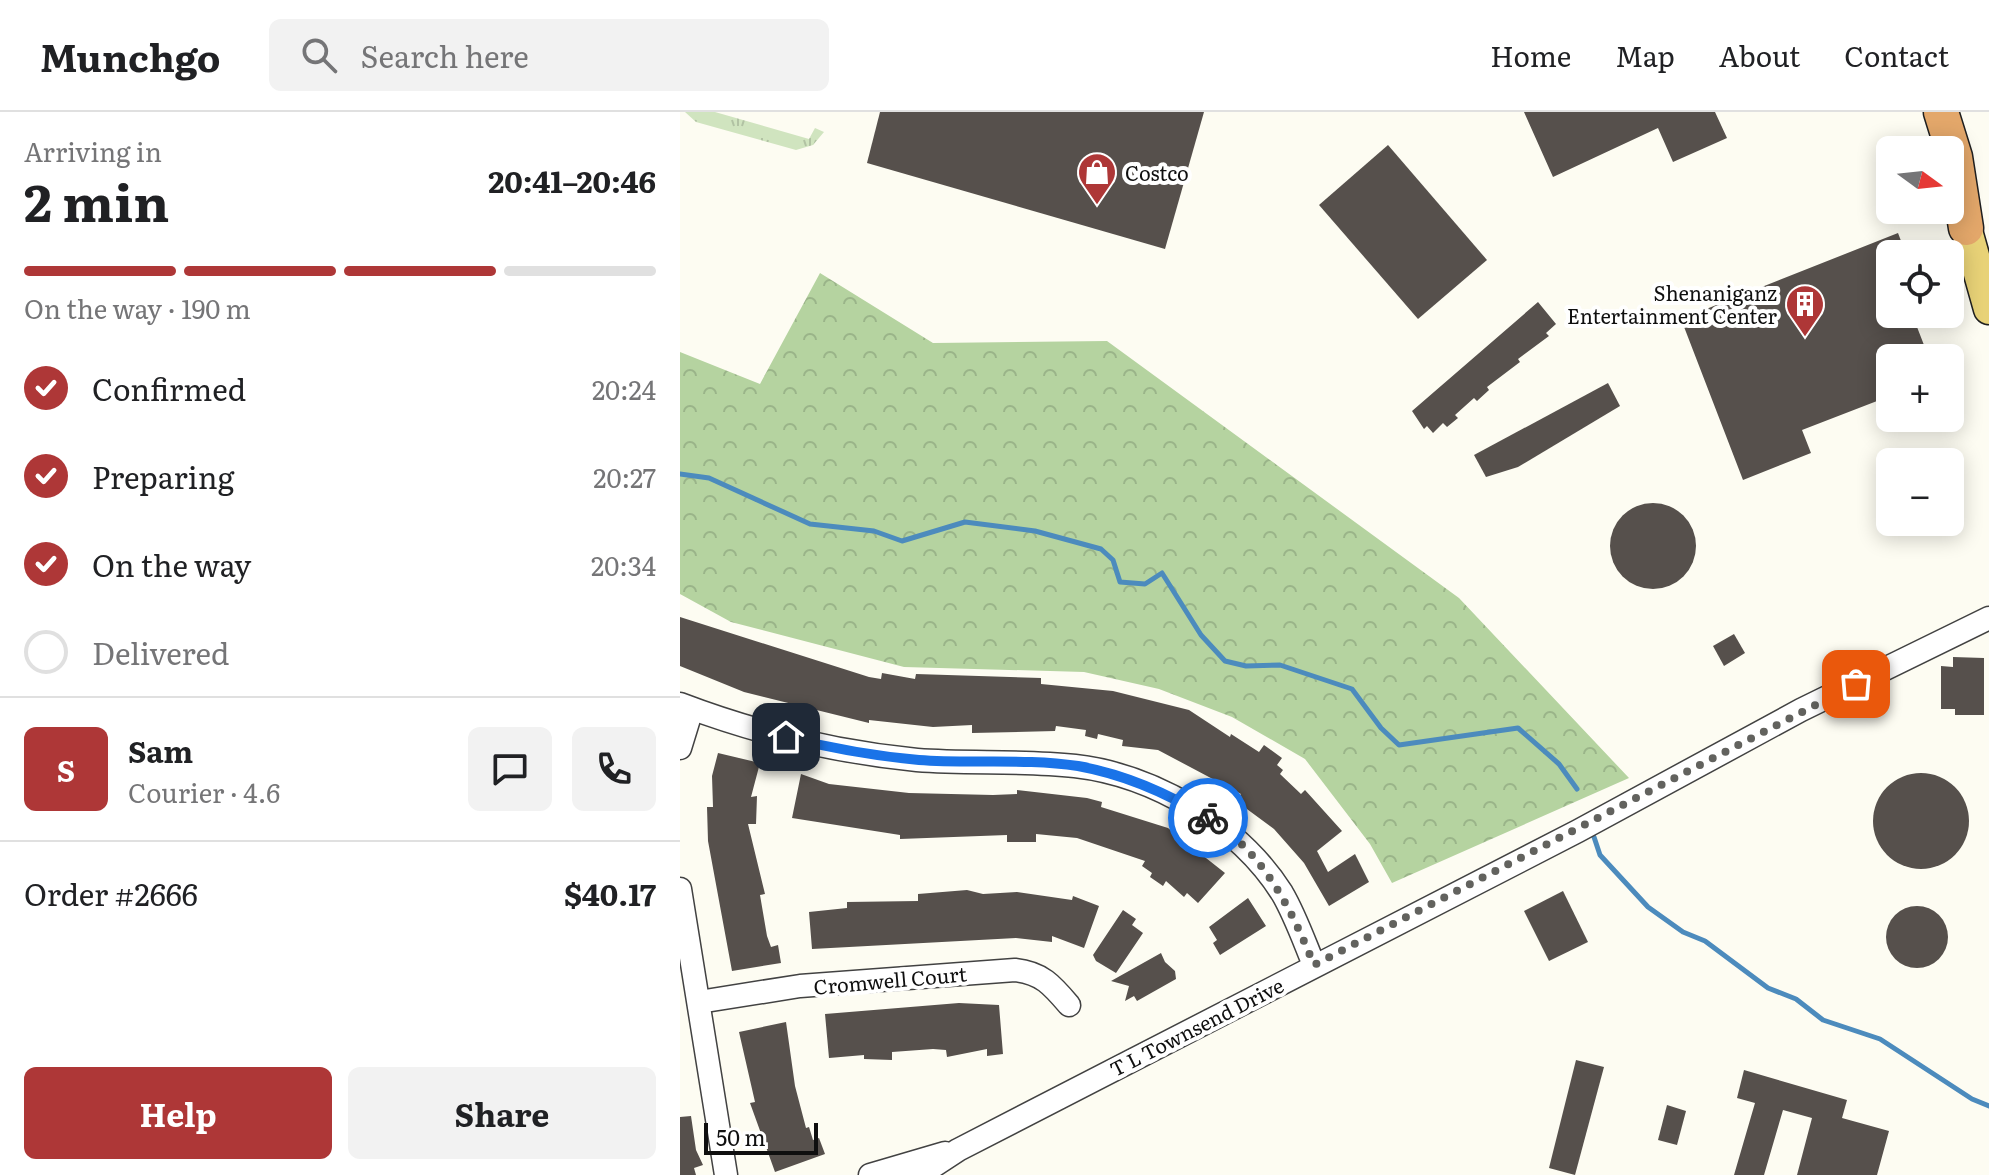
<!DOCTYPE html>
<html lang="en">
<head>
<meta charset="utf-8">
<style>
	body { margin:0; font-family:Literata,serif; background:#f2f2f2; color:#202124; height:100vh; display:flex; flex-direction:column; font-size:30px; white-space:nowrap }
	* { box-sizing:border-box; margin:0 }
	p { font-size:26px; color:#757577 }
	.icon { flex:none; width:44px; height:44px; fill:none; stroke:currentColor; stroke-width:2; stroke-linecap:round; stroke-linejoin:round }
	.map { position:relative; flex:1; overflow:hidden }
	.details { display:flex; flex-direction:column; background:#fff; width:680px }
	.details>* { flex:none }
	.needle { width:52px; rotate:105deg }
	.tools { position:absolute; left:1196px; top:24px; display:grid; gap:16px }
	.tools a { display:grid; place-items:center; width:88px; height:88px; border-radius:12px; background:#fff; box-shadow:0 4px 20px #0003; font-size:40px }
	.scale { position:absolute; left:24px; bottom:20px; width:114px; box-sizing:border-box; padding-left:8px; border:4px solid #0f0f0f; border-top:0; font-size:22px; line-height:28px; white-space:nowrap; color:#0f0f0f; -webkit-text-stroke:6px #fff; paint-order:stroke }
	.pin { position:absolute; display:grid; place-items:center; width:68px; height:68px; color:#fff; margin:-34px; border-radius:16px; box-shadow:0 4px 12px #0006 }
	.courier { position:absolute; display:grid; place-items:center; width:80px; height:80px; margin:-40px; border:6px solid #1a73e8; border-radius:50%; background:#fff; color:#222; box-shadow:0 2px 10px #0007 }
	.headline em { font-style:normal; font-weight:700 }
	.headline div { display:flex; flex-direction:column-reverse }
	.headline { display:flex; align-items:center; justify-content:space-between; height:136px; padding:0 24px }
	h1 { font-size:52px; font-weight:700; line-height:60px }
	.bar { display:grid; grid-template-columns:repeat(4,1fr); gap:12px 8px; align-content:center; height:96px; padding:0 24px }
	.bar i { height:10px; border-radius:6px; background:#e0e0e0 }
	.bar .selected { background:#ae3737 }
	.bar p { grid-column:span 4 }
	.line { display:flex; align-items:center; gap:20px; padding:0 24px; border-top:2px solid #e0e0e0 }
	.line div { flex:1 }
	.round { display:grid; place-items:center; flex:none; width:84px; height:84px; border-radius:12px; background:#f2f2f2 }
	ol { padding:0 24px; list-style:none }
	li { display:flex; align-items:center; gap:24px; height:88px }
	li p { margin-inline-start:auto }
	li .icon { padding:8px; border-radius:50%; background:#ae3737; color:#fff; stroke-width:4 }
	li:last-child { color:#757577 }
	li i { width:44px; height:44px; border:4px solid #e0e0e0; border-radius:50% }
	.primary-button { display:flex; gap:16px; margin-top:auto; padding:16px 24px }
	.primary-button a { flex:1; height:92px; border-radius:12px; background:#ae3737; color:#fff; font-size:32px; font-weight:700; line-height:92px; text-align:center }
	.primary-button a+a { background:#f2f2f2; color:#202124 }
	header { display:flex; align-items:center; gap:48px; box-sizing:border-box; height:112px; padding:0 40px; background:#fff; border-bottom:2px solid #e0e0e0 }
	header strong { font-size:38px }
	nav { display:flex; gap:44px; margin-inline-start:auto; font-size:28px }
	.search { width:560px; height:72px; background:#f2f2f2; display:flex; align-items:center; gap:20px; box-sizing:border-box; padding:0 28px; border-radius:12px; color:#757577; font-size:30px }
	main { display:flex; flex:1; min-height:0 }
	.map>svg:first-child { display:block }
	.grass { fill:url(#grass-tufts) }
	.forest { fill:url(#forest-crowns) }
	.lines { fill:none; stroke-linecap:round; stroke-linejoin:round }
	.stream { stroke:#4c8bbd; stroke-width:5 }
	.building { fill:#56504c }
	.minor-casing { stroke:#424242; stroke-width:25 }
	.major-casing { stroke:#202020; stroke-width:33 }
	.highway-casing { stroke:#202020; stroke-width:37 }
	.minor { stroke:#fff; stroke-width:22 }
	.major { stroke:#e8d277; stroke-width:30 }
	.highway { stroke:#e3a76a; stroke-width:34 }
	.done { stroke:#62625e; stroke-width:8; stroke-dasharray:0 14.4 }
	.route { stroke:#1a73e8; stroke-width:10 }
	.labels { text-anchor:middle; dominant-baseline:central; stroke-width:8; stroke-linejoin:round; paint-order:stroke }
	.poi-label { font-size:20px; fill:#0f0f0f; stroke:#fff; text-anchor:start }
	.street-label { font-size:20px; fill:#0f0f0f; stroke:#fff }
</style>
</head>
<body>
<header>
<strong>Munchgo</strong>
<div class="search"><svg class="icon" aria-label="search" viewBox="0 0 24 24"><circle cx="10" cy="10" r="6"/><path d="M15 15l6 6"/></svg>Search here</div>
<nav><a>Home</a><a>Map</a><a>About</a><a>Contact</a></nav>
</header>
<main>
<section class="details">
<div class="headline"><div><h1>2 min</h1><p>Arriving in</p></div><em>20:41–20:46</em></div>
<div class="bar"><i class="selected"></i><i class="selected"></i><i class="selected"></i><i></i><p>On the way · 190 m</p></div>
<ol>
<li><svg class="icon" aria-label="check" viewBox="0 0 24 24"><path d="M5 12l5 5 9-10"/></svg>Confirmed<p>20:24</p></li>
<li><svg class="icon" aria-label="check" viewBox="0 0 24 24"><path d="M5 12l5 5 9-10"/></svg>Preparing<p>20:27</p></li>
<li><svg class="icon" aria-label="check" viewBox="0 0 24 24"><path d="M5 12l5 5 9-10"/></svg>On the way<p>20:34</p></li>
<li><i></i>Delivered</li>
</ol>
<div class="line" style="height:144px"><b class="round" style="background:#ae3737;color:#fff">S</b><div><b>Sam</b><p>Courier · 4.6</p></div><a class="round"><svg class="icon" aria-label="chat" viewBox="0 0 24 24"><path d="M4 5h16v11H9l-5 4z"/></svg></a><a class="round"><svg class="icon" aria-label="phone" viewBox="0 0 24 24"><path d="M5 4h4l2 5-3 2q2 4 5 5l2-3 5 2v4C11 20 4 13 5 4z"/></svg></a></div>
<div class="line" style="height:104px"><div>Order #2666</div><b>$40.17</b></div>
<div class="primary-button"><a>Help</a><a>Share</a></div>
</section>
<div class="map">
<svg width="1309" height="1063" viewBox="0 0 1309 1063">
	<defs>
		<pattern id="grass-tufts" width="24" height="20" patternUnits="userSpaceOnUse" patternTransform="scale(2)"><rect width="24" height="20" fill="#d0e4bf"/><path d="M3 7l-1-3M5 7V3M7 7l1-3M15 17l-1-3M17 17v-4M19 17l1-3" fill="none" stroke="#b1c2a3"/></pattern>
		<pattern id="forest-crowns" width="20" height="18" patternUnits="userSpaceOnUse" patternTransform="scale(2)"><rect width="20" height="18" fill="#b5d3a0"/><path d="M2 6a3 3 0 1 1 6 0M12 15a3 3 0 1 1 6 0" fill="none" stroke="#9ab489"/></pattern>
	</defs>
	<rect width="100%" height="100%" fill="#fdfcf2"/>
	<!-- grass -->
	<polygon class="grass" points="5,0 35,0 129,27 135,16 144,20 133,33 116,38 16,10"/>
	<!-- forest -->
	<polygon class="forest" points="140,161 253,231 427,229 779,486 949,666 712,771 690,732 625,647 552,605 479,577 404,560 224,555 51,510 0,482 0,240 80,272"/>
	<g class="lines">
		<!-- stream -->
		<g class="stream">
			<polyline points="0,362 29,366 130,412 194,419 222,429 285,410 355,419 421,437 433,448 440,470 465,472 482,461 521,523 545,549 566,554 600,553 672,577 701,616 719,633 838,616 879,652 897,677"/>
			<polyline points="914,725 920,743 968,795 1003,820 1025,829 1088,876 1116,887 1143,908 1200,927 1292,987 1309,994"/>
		</g>
	</g>
	<!-- building -->
	<g class="building">
		<polygon points="200,0 524,0 485,137 187,51"/>
		<polygon points="844,0 1035,0 1047,26 993,50 978,16 873,65"/>
		<polygon points="708,33 807,148 738,207 639,93"/>
		<polygon points="1218,121 1226,142 1210,142 1210,202 1232,202 1249,246 1210,246 1210,284 1122,318 1131,341 1063,368 1001,207"/>
		<polygon points="858,190 876,212 866,221 869,224 838,247 840,250 807,275 809,278 797,289 794,286 775,303 778,306 767,315 763,311 753,321 747,314 744,317 732,299"/>
		<polygon points="928,271 940,294 838,355 806,365 794,343"/>
		<circle cx="973" cy="434" r="43"/>
		<polygon points="0,505 189,565 201,567 202,561 235,567 236,562 361,566 361,572 433,579 509,598 550,625 551,622 579,640 584,633 602,646 597,653 603,658 600,662 621,682 625,678 662,719 637,739 648,760 675,742 689,770 649,794 624,751 594,717 556,689 561,682 478,638 442,634 443,628 418,622 417,627 405,624 406,618 376,614 375,619 292,621 292,613 253,615 189,608 189,611 64,580 0,554"/>
		<polygon points="1054,522 1065,541 1044,554 1033,534"/>
		<polygon points="1273,545 1304,546 1304,603 1275,603 1275,597 1261,597 1261,554 1273,555"/>
		<polygon points="38,641 80,651 71,685 77,684 76,712 68,712 85,782 80,783 87,824 91,835 98,833 101,851 52,859 28,729 27,695 33,695 32,664"/>
		<circle cx="1241" cy="709" r="48"/>
		<polygon points="121,662 149,672 229,681 313,683 337,682 337,678 407,686 422,690 421,695 488,716 545,761 518,791 507,781 504,785 486,769 483,774 470,765 472,761 462,754 465,749 397,726 356,722 356,730 327,730 327,723 220,727 220,723 112,706"/>
		<polygon points="287,778 303,782 337,780 392,788 393,784 419,794 404,836 372,824 372,830 336,826 132,837 129,800 167,796 167,790 238,789 238,782"/>
		<polygon points="883,779 908,830 869,849 844,799"/>
		<polygon points="568,786 586,814 540,843 533,831 537,828 529,815"/>
		<circle cx="1237" cy="825" r="31"/>
		<polygon points="443,798 456,807 452,813 463,821 436,861 416,849 413,843"/>
		<polygon points="481,841 485,850 495,859 496,867 457,889 454,884 445,889 449,874 431,869"/>
		<polygon points="279,891 319,893 323,942 307,944 307,937 267,945 266,938 253,937 212,940 212,948 184,947 184,943 149,946 145,902"/>
		<polygon points="106,910 115,974 126,1016 129,1015 133,1028 139,1026 145,1042 95,1060 70,991 75,990 59,920"/>
		<polygon points="896,948 924,955 895,1063 869,1056"/>
		<polygon points="1064,958 1167,988 1162,1006 1209,1019 1197,1063 1117,1063 1132,1006 1103,998 1084,1063 1054,1063 1075,991 1057,986"/>
		<polygon points="987,993 1006,999 997,1033 978,1028"/>
		<polygon points="11,1004 16,1038 23,1053 14,1056 16,1063 0,1063 0,1005"/>
	</g>
	<g class="lines">
		<defs>
			<g id="minor">
				<path d="M 0,592 C 76,621 156,640 237,648 C 289,652 342,648 395,654 C 474,663 559,713 602,781 C 615,803 624,829 634,853"/>
				<polyline points="0,636 12,597"/>
				<polyline points="0,777 46,1063"/>
				<path d="M 19,890 L 120,874 L 335,858 C 362,861 372,873 389,893"/>
				<polyline points="190,1063 265,1041"/>
				<polyline points="240,1063 278,1038 898,719 1121,598 1309,506"/>
			</g>
			<polyline id="major" points="1280,94 1309,197"/>
			<polyline id="highway" points="1261,0 1275,45 1286,116"/>
		</defs>
		<!-- minor casing -->
		<use href="#minor" class="minor-casing"/>
		<!-- major casing -->
		<use href="#major" class="major-casing"/>
		<!-- highway casing -->
		<use href="#highway" class="highway-casing"/>
		<!-- minor -->
		<use href="#minor" class="minor"/>
		<!-- major -->
		<use href="#major" class="major"/>
		<!-- highway -->
		<use href="#highway" class="highway"/>
	</g>
	<g class="lines">
		<!-- done -->
		<path class="done" d="M 528,706 C 583,740 610,794 634,853 L 1176,572"/>
		<!-- route -->
		<path class="route" d="M 106,625 C 150,636 194,644 239,648 C 291,652 345,646 398,654 C 443,662 489,682 528,706"/>
	</g>
	<!-- icons -->
	<defs>
		<symbol id="shop-pin" viewBox="-11 -11 22 30"><path d="M0 17L-7.5 6A9.5 9.5 0 1 1 7.5 6Z" fill="#ae3737" stroke="#fff"/><path d="M-5-2.5h2.3a2.7 3.5 0 0 1 5.4 0H5L5.5 6h-11ZM-1.5-2.5h3a1.5 2.3 0 0 0-3 0Z" fill="#fff"/></symbol>
		<symbol id="building-pin" viewBox="-11 -11 22 30"><path d="M0 17L-7.5 6A9.5 9.5 0 1 1 7.5 6Z" fill="#ae3737" stroke="#fff"/><path d="M-4-6H4V6H1V3H-1V6H-4ZM-2.5-4.3h1.7v1.8h-1.7ZM.8-4.3h1.7v1.8H.8ZM-2.5-1h1.7V.8h-1.7ZM.8-1h1.7V.8H.8Z" fill="#fff"/></symbol>
	</defs>
	<g fill-rule="evenodd">
		<use href="#shop-pin" x="395" y="38" width="44" height="60"/>
		<use href="#building-pin" x="1103" y="170" width="44" height="60"/>
	</g>
	<g class="labels">
		<!-- poi labels -->
		<g class="poi-label">
			<text x="445" y="60">Costco</text>
			<text x="1097" y="180" text-anchor="end">Shenaniganz<tspan x="1097" dy="23">Entertainment Center</tspan></text>
		</g>
		<!-- street labels -->
		<g class="street-label">
			<text transform="translate(210 867) rotate(-5)">Cromwell Court</text>
			<text transform="translate(516 914) rotate(-27)">T L Townsend Drive</text>
		</g>
	</g>
</svg>
<div class="tools">
<a><svg class="needle" viewBox="-14 -14 28 28"><path d="M0-13l5 13h-10z" fill="#e53935"/><path d="M0 13l5-13h-10z" fill="#757577"/></svg></a>
<a><svg class="icon" aria-label="locate" viewBox="0 0 24 24"><circle cx="12" cy="12" r="6"/><path d="M12 2v4M12 18v4M2 12h4M18 12h4"/></svg></a>
<a>+</a>
<a>−</a>
</div>
<div class="scale">50 m</div>
<div class="pin" style="left:1176px;top:572px;background:#ea580c"><svg class="icon" aria-label="bag" viewBox="0 0 24 24"><path d="M5 8h14l-1 12H6zM9 8a3 3 0 0 1 6 0"/></svg></div>
<div class="pin" style="left:106px;top:625px;background:#1f2937"><svg class="icon" aria-label="home" viewBox="0 0 24 24"><path d="M3 11l9-7 9 7M6 9v11h12V9"/></svg></div>
<div class="courier" style="left:528px;top:706px"><svg class="icon" aria-label="bike" viewBox="0 0 24 24"><circle cx="6" cy="16" r="4"/><circle cx="18" cy="16" r="4"/><path d="M6 16l4-8h5l3 8M10 8l3 8H6M13 5h3"/></svg></div>
</div>
</main>
</body>
</html>
